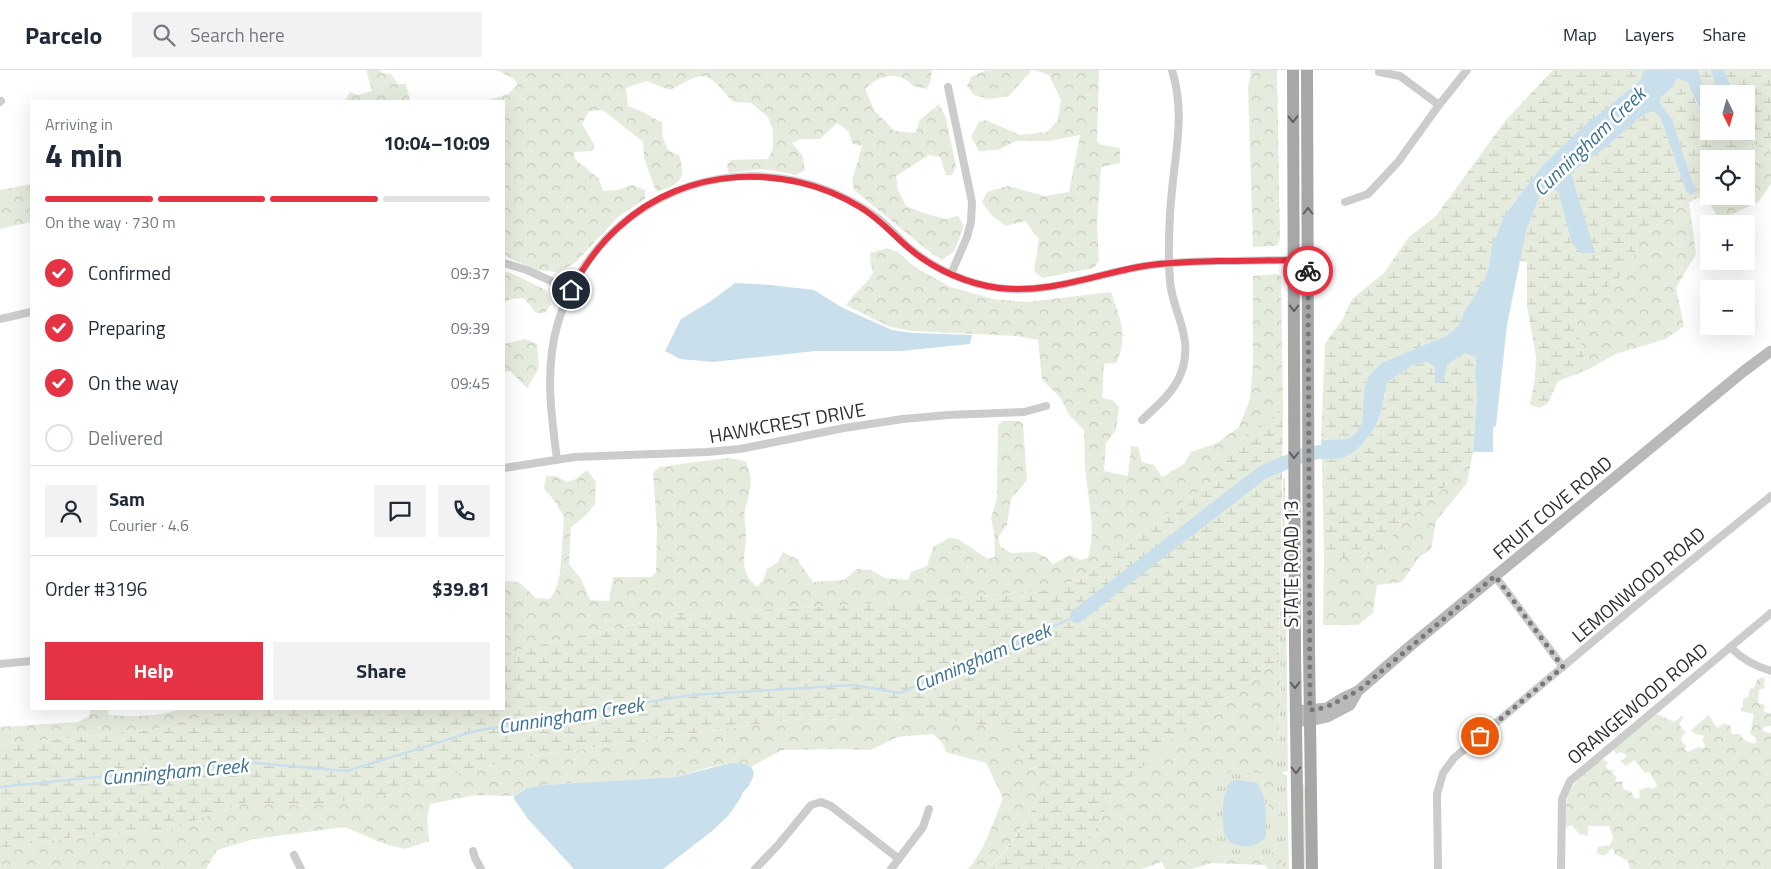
<!DOCTYPE html>
<html lang="en">
<head>
<meta charset="utf-8">
<style>
	body { margin:0; font-family:"Titillium Web",sans-serif; background:#f2f2f3; color:#1f2937; height:100vh; display:flex; flex-direction:column; font-size:19px; white-space:nowrap }
	* { box-sizing:border-box; margin:0 }
	p { font-size:16px; color:#747a83 }
	.icon { flex:none; width:28px; height:28px; fill:none; stroke:currentColor; stroke-width:2; stroke-linecap:round; stroke-linejoin:round }
	.map { position:relative; flex:1; overflow:hidden }
	.side { position:absolute; left:30px; top:30px; width:475px; height:610px; display:flex; flex-direction:column; background:#fff; border-radius:0px; box-shadow:0 5px 20px #0002 }
	.side>* { flex:none }
	.needle { width:32px; rotate:175deg }
	.controls { position:absolute; left:1700px; top:15px; display:grid; gap:10px }
	.controls a { display:grid; place-items:center; width:55px; height:55px; border-radius:0px; background:#fff; box-shadow:0 5px 20px #0002; font-size:25px }
	.pin { position:absolute; display:grid; place-items:center; width:42px; height:42px; color:#fff; margin:-21px; border:2px solid #fff; border-radius:50%; box-shadow:0 1px 5px #0007 }
	.courier { position:absolute; display:grid; place-items:center; width:50px; height:50px; margin:-25px; border:4px solid #e53343; border-radius:50%; background:#fff; color:#222; box-shadow:0 1px 6px #0007 }
	.summary em { font-style:normal; font-weight:700 }
	.summary div { display:flex; flex-direction:column-reverse }
	.summary { display:flex; align-items:center; justify-content:space-between; height:85px; padding:0 15px }
	h1 { font-size:32px; font-weight:700; line-height:38px }
	.bar { display:grid; grid-template-columns:repeat(4,1fr); gap:8px 5px; align-content:center; height:60px; padding:0 15px }
	.bar i { height:6px; border-radius:4px; background:#e0e1e3 }
	.bar .active { background:#e53343 }
	.bar p { grid-column:span 4 }
	.line { display:flex; align-items:center; gap:12px; padding:0 15px; border-top:1px solid #e0e1e3 }
	.line div { flex:1 }
	.round { display:grid; place-items:center; flex:none; width:52px; height:52px; border-radius:0px; background:#f2f2f3 }
	ol { padding:0 15px; list-style:none }
	li { display:flex; align-items:center; gap:15px; height:55px }
	li p { margin-inline-start:auto }
	li .icon { padding:5px; border-radius:50%; background:#e53343; color:#fff; stroke-width:4 }
	li:last-child { color:#747a83 }
	li i { width:28px; height:28px; border:2px solid #e0e1e3; border-radius:50% }
	.action { display:flex; gap:10px; margin-top:auto; padding:10px 15px }
	.action a { flex:1; height:58px; border-radius:0px; background:#e53343; color:#fff; font-size:20px; font-weight:700; line-height:58px; text-align:center }
	.action a+a { background:#f2f2f3; color:#1f2937 }
	header { display:flex; align-items:center; gap:30px; box-sizing:border-box; height:70px; padding:0 25px; background:#fff; border-bottom:1px solid #e0e1e3 }
	header strong { font-size:24px }
	nav { display:flex; gap:28px; margin-inline-start:auto; font-size:18px }
	.search { width:350px; height:45px; background:#f2f2f3; display:flex; align-items:center; gap:12px; box-sizing:border-box; padding:0 18px; border-radius:0px; color:#747a83; font-size:19px }
	.map>svg:first-child { display:block }
	.grass { fill:url(#grass-tufts); fill-rule:evenodd }
	.forest { fill:url(#forest-crowns) }
	.wetland { fill:url(#wetland-marsh) }
	.water { fill:#cadfec }
	.lines { fill:none; stroke-linecap:round; stroke-linejoin:round }
	.stream { stroke:#cadfec; stroke-width:2.5 }
	.river { stroke:#cadfec; stroke-width:14 }
	.street { stroke:#ccc; stroke-width:8 }
	.secondary { stroke:#b9b9b9; stroke-width:11 }
	.primary { stroke:#a7a7a7; stroke-width:12 }
	.oneway { stroke:#5f5f5f }
	.done { stroke:#787878; stroke-width:5; stroke-dasharray:0 9 }
	.route { stroke:#e53343; stroke-width:6 }
	.labels { text-anchor:middle; dominant-baseline:central; stroke-width:5; stroke-linejoin:round; paint-order:stroke }
	.street-label { font-size:19px; fill:#2f2f2f; stroke:#fff }
	.water-label { font-size:20px; font-style:italic; fill:#3d7292; stroke:#fff }
</style>
</head>
<body>
<header>
<strong>Parcelo</strong>
<div class="search"><svg class="icon" aria-label="search" viewBox="0 0 24 24"><circle cx="10" cy="10" r="6"/><path d="M15 15l6 6"/></svg>Search here</div>
<nav><a>Map</a><a>Layers</a><a>Share</a></nav>
</header>
<div class="map">
<svg width="1771" height="799" viewBox="0 0 1771 799">
	<defs>
		<pattern id="grass-tufts" width="24" height="20" patternUnits="userSpaceOnUse" patternTransform="scale(1.25)"><rect width="24" height="20" fill="#e6ecdd"/><path d="M3 7l-1-3M5 7V3M7 7l1-3M15 17l-1-3M17 17v-4M19 17l1-3" fill="none" stroke="#c6cbbe"/></pattern>
		<pattern id="forest-crowns" width="20" height="18" patternUnits="userSpaceOnUse" patternTransform="scale(1.25)"><rect width="20" height="18" fill="#e6ecdd"/><path d="M2 6a3 3 0 1 1 6 0M12 15a3 3 0 1 1 6 0" fill="none" stroke="#c6cbbe"/></pattern>
		<pattern id="wetland-marsh" width="20" height="14" patternUnits="userSpaceOnUse" patternTransform="scale(1.25)"><rect width="20" height="14" fill="#e6ecdd"/><path d="M1 5h8M5 5V1M11 12h8M15 12V8" fill="none" stroke="#c6cbbe"/></pattern>
	</defs>
	<rect width="100%" height="100%" fill="#fff"/>
	<!-- grass -->
	<g class="grass">
		<path d="M 1283,408 L 1285,408 L 1288,701 L 1283,702 L 1284,705 L 1287,705 L 1289,799 L 1282,799 L 1282,777 L 1278,771 L 1269,788 L 1216,786 L 1214,775 L 1214,713 L 1237,698 L 1260,704 L 1272,749 L 1280,740 L 1273,706 L 1278,677 L 1281,616 L 1279,589 ZM 1226,717 L 1227,768 L 1223,754 Z"/>
		<polygon points="1303,712 1306,722 1308,799 1302,799"/>
	</g>
	<!-- forest -->
	<g class="forest">
		<polygon points="366,0 380,0 382,3 391,4 398,14 406,14 410,31 345,31 350,22 358,25 372,21"/>
		<path d="M 496,0 L 932,0 L 931,10 L 927,19 L 913,16 C 899,0 879,5 865,19 L 874,40 L 894,61 L 916,63 L 919,51 L 939,34 L 946,48 L 956,97 L 952,105 L 946,105 L 940,87 L 929,85 L 896,106 L 898,120 L 906,136 L 921,142 L 945,149 L 958,146 L 964,156 L 954,182 L 942,190 L 931,183 L 854,120 L 852,111 L 862,76 L 853,74 L 848,61 L 837,53 L 820,69 L 801,69 L 792,73 L 802,85 L 805,100 L 796,105 L 763,99 L 729,103 L 727,94 L 731,90 L 768,89 L 773,79 L 773,61 L 768,47 L 751,33 L 733,32 C 705,0 707,0 670,20 L 646,11 L 626,18 L 628,36 L 645,43 L 662,53 L 663,68 L 668,80 L 680,86 C 680,91 683,98 682,103 C 681,115 665,120 656,121 L 644,88 L 643,72 L 603,40 L 589,41 L 582,54 L 595,76 L 593,81 L 574,82 L 575,89 L 599,109 L 603,121 L 617,120 L 633,115 L 645,120 L 645,129 L 619,146 L 575,193 L 557,202 L 537,200 L 504,186 L 504,31 L 484,31 L 508,24 L 518,14 L 513,8 Z"/>
		<polygon points="986,0 1032,0 1009,26 989,29 974,25 967,16 971,7"/>
		<polygon points="1034,0 1099,0 1097,71 1102,75 1120,78 1120,93 1101,97 1097,153 1099,190 1094,198 1042,208 1034,201 1039,169 1025,151 1006,156 991,145 982,132 987,122 1008,116 1045,126 1069,122 1080,65 1049,71 1016,71 998,80 979,81 971,67 979,52 986,50 1020,65 1047,62 1058,50 1061,30 1049,5"/>
		<polygon points="1250,0 1277,0 1280,169 1277,176 1253,177 1248,16 1251,3"/>
		<polygon points="1752,73 1771,83 1771,114 1758,132 1720,150 1704,125 1689,132 1696,184 1676,218 1684,256 1666,269 1616,284 1587,300 1575,246 1625,202 1641,169 1680,136 1706,121 1709,110 1709,126 1746,126 1746,89 1729,89"/>
		<polygon points="31,114 31,152 0,159 0,120"/>
		<path d="M 887,178 L 898,182 L 916,198 L 951,217 L 993,229 L 1027,232 L 1111,222 C 1120,248 1129,266 1116,293 L 1104,294 L 1102,328 L 1112,330 L 1119,337 L 1116,360 L 1106,373 L 1104,401 L 1128,406 L 1131,376 L 1138,377 L 1142,392 L 1154,395 L 1162,407 L 1184,394 L 1191,382 L 1217,373 L 1239,357 L 1250,329 L 1253,295 L 1253,206 L 1277,204 L 1281,207 L 1283,340 L 1246,364 L 1210,413 L 1147,458 L 1081,509 L 1039,521 L 918,531 L 680,545 L 555,571 L 504,584 L 504,511 L 519,512 L 536,528 L 550,529 L 555,522 L 560,503 L 564,447 L 556,433 L 544,418 L 546,406 L 555,406 L 567,412 L 576,409 L 587,400 L 596,412 L 595,434 L 586,445 L 571,457 L 569,494 L 581,509 L 590,530 L 609,531 L 613,507 L 651,507 L 656,503 L 657,459 L 653,403 L 659,397 L 727,388 L 745,391 C 755,410 750,420 745,440 C 743,447 746,456 746,463 C 746,486 737,499 757,517 L 763,510 L 767,499 L 777,493 L 783,482 L 797,489 L 813,512 L 844,510 L 857,499 L 871,500 L 885,508 L 908,510 L 911,502 L 927,496 L 933,477 L 949,468 L 958,469 L 988,489 L 995,487 L 994,462 L 991,448 L 997,428 L 998,356 L 1002,351 L 1019,351 L 1023,354 L 1027,410 L 1011,429 L 1007,455 L 998,467 L 1000,476 L 1011,483 L 1035,482 L 1046,487 L 1053,494 L 1070,485 L 1080,490 L 1088,488 C 1096,460 1089,434 1086,407 C 1084,391 1085,375 1084,360 L 1069,345 L 1060,327 L 1042,310 L 1038,270 L 1016,266 L 913,261 L 890,257 L 846,235 C 854,223 866,215 873,203 L 871,194 L 870,183 Z"/>
		<polygon points="504,201 515,205 546,220 551,234 545,243 536,243 524,228 511,229 504,232"/>
		<polygon points="525,269 537,274 539,298 527,318 510,301 504,302 504,274"/>
		<polygon points="1473,382 1467,413 1436,451 1431,480 1419,487 1402,512 1377,515 1373,543 1358,555 1323,555 1324,485 1354,488 1380,482 1408,445 1441,421"/>
		<polygon points="1279,589 1281,616 1278,677 1273,706 1280,741 1276,751 1272,749 1260,704 1237,698 1214,713 1214,775 1216,786 1269,788 1279,770 1282,776 1282,799 1267,799 1266,795 1212,793 1191,799 1165,799 1162,792 1141,799 1072,799 1081,787 1113,724 1190,653 1235,623"/>
		<path d="M 1763,607 L 1765,609 L 1764,615 L 1765,618 L 1759,620 L 1758,633 L 1765,635 L 1764,642 L 1771,643 L 1771,656 L 1764,657 L 1762,661 L 1771,663 L 1771,799 L 1630,799 L 1628,791 L 1615,784 L 1613,779 L 1611,779 L 1606,785 L 1600,785 L 1597,782 L 1598,777 L 1610,775 L 1613,767 L 1609,756 L 1588,756 L 1588,766 L 1579,764 L 1572,755 L 1565,758 C 1565,732 1565,722 1584,703 C 1590,697 1596,693 1603,689 L 1608,693 L 1606,696 L 1608,700 L 1614,700 L 1612,702 L 1617,708 L 1615,710 L 1616,712 L 1623,711 L 1622,716 L 1625,720 L 1632,722 L 1633,727 L 1637,729 L 1640,727 L 1639,720 L 1648,717 L 1652,719 L 1656,717 L 1657,715 L 1649,702 L 1645,703 L 1634,690 L 1626,696 L 1621,691 L 1627,686 L 1621,682 L 1616,684 L 1613,679 L 1657,644 L 1674,652 L 1682,646 L 1684,647 L 1679,654 L 1686,663 L 1682,666 L 1681,671 L 1686,676 L 1685,680 L 1688,682 L 1698,677 L 1703,678 L 1705,676 L 1702,669 L 1705,666 L 1695,664 L 1691,660 L 1709,645 L 1717,658 L 1723,654 L 1730,655 L 1732,664 L 1740,664 C 1743,670 1749,674 1756,673 L 1756,668 L 1750,664 L 1754,644 L 1741,641 L 1741,638 L 1743,637 L 1743,629 L 1748,627 L 1750,619 L 1754,618 L 1757,610 Z"/>
		<path d="M 91,639 L 107,639 L 109,645 C 129,647 162,647 180,639 L 236,639 L 154,659 L 0,675 L 0,657 L 78,652 L 89,646 Z"/>
		<path d="M 936,648 L 996,657 L 1026,685 L 1046,714 C 1030,744 1013,775 988,799 L 968,799 C 983,784 995,748 1003,728 L 986,693 L 946,682 L 942,672 L 933,664 L 897,667 L 871,680 L 837,679 L 782,680 L 751,697 C 730,687 697,702 676,707 L 543,715 L 527,718 L 514,726 L 476,725 L 430,734 L 427,748 L 429,771 L 405,779 L 385,774 L 345,757 L 254,769 L 217,780 L 206,799 L 0,799 L 0,778 L 74,767 L 165,761 L 247,732 L 309,736 L 393,724 L 446,706 L 533,686 L 787,650 Z"/>
	</g>
	<!-- wetland -->
	<g class="wetland">
		<polygon points="1553,0 1644,0 1640,10 1542,96 1504,146 1492,176 1487,205 1463,244 1459,255 1446,266 1381,293 1368,307 1364,320 1362,353 1355,364 1347,369 1321,370 1325,274 1342,250 1352,229 1384,203 1409,167 1436,146 1505,51"/>
		<polygon points="1698,0 1710,0 1720,24 1709,24 1709,30"/>
		<polygon points="1724,0 1771,0 1771,83 1752,73 1729,89 1709,89 1709,110 1706,121 1680,136 1641,169 1625,202 1575,246 1587,300 1558,311 1548,333 1539,338 1530,334 1535,308 1536,287 1527,235 1527,192 1519,191 1526,161 1540,126 1552,119 1558,122 1572,174 1571,103 1606,77 1642,46 1653,41 1660,47 1686,121 1697,121 1694,117 1672,49 1660,33 1661,27 1671,19 1677,7 1687,12 1709,61 1722,66 1720,61 1736,61 1738,65 1749,65 1746,57 1746,24 1734,24"/>
		<path d="M 1465,283 L 1476,288 L 1475,307 L 1477,324 L 1473,382 L 1441,421 L 1408,445 L 1380,482 L 1354,488 L 1324,485 L 1322,389 C 1329,389 1336,390 1342,388 C 1350,386 1357,380 1362,374 C 1381,355 1382,338 1387,313 L 1413,295 L 1428,292 L 1435,298 L 1435,313 L 1443,311 L 1448,294 Z"/>
		<path d="M 1283,340 L 1279,589 L 1235,623 L 1190,653 L 1113,724 L 1081,787 L 1072,799 L 988,799 C 1013,776 1030,744 1046,714 L 1026,685 L 996,657 L 936,648 L 787,650 L 533,686 L 446,706 L 393,724 L 309,736 L 247,732 L 166,761 L 74,767 L 0,778 L 0,675 L 154,659 L 236,639 L 504,639 L 504,584 L 555,571 L 680,545 L 918,531 L 1039,521 L 1081,509 L 1147,458 L 1210,413 L 1246,364 Z"/>
	</g>
	<!-- water -->
	<g class="water">
		<path d="M 1644,0 L 1698,0 L 1709,30 L 1709,58 L 1687,12 L 1677,8 L 1671,19 L 1661,27 L 1660,33 L 1672,49 L 1694,117 L 1697,121 L 1690,125 L 1686,121 L 1660,47 L 1653,41 L 1642,46 L 1606,77 L 1571,103 L 1595,183 L 1582,183 L 1572,174 L 1558,122 L 1552,119 L 1540,126 L 1526,161 L 1507,255 L 1496,356 L 1493,357 L 1493,382 L 1473,382 L 1477,324 L 1475,307 L 1476,288 L 1465,283 L 1448,294 L 1443,311 L 1435,314 L 1435,298 L 1428,292 L 1413,295 L 1387,313 C 1381,339 1382,354 1362,374 C 1357,380 1350,386 1342,388 C 1336,390 1329,389 1322,389 L 1321,370 L 1347,369 L 1355,364 L 1362,353 L 1364,320 L 1368,307 L 1381,293 L 1446,266 L 1459,255 L 1463,244 L 1487,205 L 1492,176 L 1504,146 L 1542,96 L 1585,55 L 1618,29 L 1640,10 Z"/>
		<polygon points="1710,0 1724,0 1734,24 1720,24"/>
		<polygon points="1746,57 1750,71 1744,71 1736,61 1746,61"/>
		<polygon points="735,213 771,215 814,220 841,237 892,260 913,263 972,265 970,274 901,281 816,281 713,292 680,289 665,281 681,249 711,231"/>
		<path d="M 734,693 L 744,694 L 751,697 L 754,702 L 753,707 L 749,716 L 743,722 L 740,729 L 728,746 L 712,761 L 663,799 L 574,799 L 528,749 L 514,729 L 514,726 L 527,718 L 543,715 L 676,707 C 695,703 714,696 734,693 Z"/>
		<path d="M 1238,710 L 1257,713 C 1268,728 1266,749 1266,767 C 1259,774 1252,778 1242,776 C 1235,775 1230,773 1226,767 C 1220,755 1222,720 1231,711 Z"/>
	</g>
	<g class="lines">
		<!-- stream -->
		<polyline class="stream" points="0,717 244,692 347,701 475,661 691,625 853,615 900,623 1077,546"/>
		<!-- river -->
		<polyline class="river" points="1077,546 1263,402 1304,385 1340,378"/>
		<!-- street -->
		<g class="street">
			<polyline points="1379,2 1400,6 1439,35"/>
			<polyline points="948,17 972,132 971,152 967,167 951,204"/>
			<polyline points="0,32 1,31"/>
			<polyline points="1345,132 1368,124 1398,92 1439,35 1467,0"/>
			<polyline points="504,193 527,200 571,220"/>
			<polyline points="0,249 31,242"/>
			<path d="M 1142,350 C 1159,334 1177,320 1183,297 C 1192,265 1173,242 1170,212 C 1168,182 1169,150 1172,120 C 1176,78 1185,42 1172,0"/>
			<path d="M 557,389 C 551,344 545,300 557,256 C 590,138 715,76 829,121 C 851,130 874,143 891,160 C 898,167 905,175 913,181 C 937,200 968,214 998,218 C 1049,225 1096,204 1145,196 C 1168,192 1191,192 1214,191 C 1245,191 1277,190 1308,190"/>
			<polyline points="504,398 575,387 707,382 740,379 844,358 903,349 948,345 1024,342 1046,336"/>
			<polyline points="1495,506 1563,597"/>
			<path d="M 1730,577 C 1742,589 1754,596 1771,601"/>
			<polyline points="0,594 31,591"/>
			<polyline points="473,781 475,788 481,799"/>
			<polyline points="294,785 301,799"/>
			<polyline points="755,799 779,774 811,735 821,732 831,736 899,789"/>
			<polyline points="891,799 923,757 929,739"/>
			<polyline points="1438,799 1437,724 1443,703 1454,688 1640,532 1771,426"/>
			<polyline points="1561,799 1562,729 1570,711 1771,543"/>
		</g>
		<!-- secondary -->
		<g class="secondary">
			<polyline points="1296,641 1327,638 1343,628 1358,621"/>
			<polyline points="1301,651 1310,651 1327,647 1350,635 1358,621 1409,577 1744,301 1771,281"/>
		</g>
		<!-- primary -->
		<g class="primary">
			<polyline points="1293,0 1295,579 1298,799"/>
			<polyline points="1307,0 1309,579 1312,799"/>
		</g>
	</g>
	<!-- one-way arrows -->
	<defs><path id="oneway-chevron" d="M-2-3.5L2.5 0L-2 3.5" fill="none" stroke-width="1.6" stroke-linecap="round" stroke-linejoin="round" transform="scale(1.25)"/></defs>
	<g class="oneway">
		<use href="#oneway-chevron" transform="translate(1293 49) rotate(89)"/>
		<use href="#oneway-chevron" transform="translate(1308 141) rotate(-90)"/>
		<use href="#oneway-chevron" transform="translate(1294 238) rotate(90)"/>
		<use href="#oneway-chevron" transform="translate(1294 385) rotate(90)"/>
		<use href="#oneway-chevron" transform="translate(1295 615) rotate(89)"/>
		<use href="#oneway-chevron" transform="translate(1296 700) rotate(90)"/>
	</g>
	<g class="lines">
		<!-- done -->
		<path class="done" d="M 1308,201 L 1310,640 C 1331,638 1340,629 1358,621 L 1495,506 L 1563,597 L 1480,666"/>
		<!-- route -->
		<path class="route" d="M 571,220 C 584,196 599,174 620,156 C 685,96 787,92 860,137 C 880,149 893,165 910,179 C 935,200 968,214 999,218 C 1050,224 1096,204 1144,196 C 1169,192 1193,192 1218,191 C 1248,191 1278,190 1308,190 L 1308,201"/>
	</g>
	<g class="labels">
		<!-- street labels -->
		<g class="street-label">
			<text transform="translate(787 352) rotate(-10)">HAWKCREST DRIVE</text>
			<text transform="translate(1552 437) rotate(-40)">FRUIT COVE ROAD</text>
			<text transform="translate(1290 494) rotate(-90)">STATE ROAD 13</text>
			<text transform="translate(1638 514) rotate(-40)">LEMONWOOD ROAD</text>
			<text transform="translate(1637 633) rotate(-40)">ORANGEWOOD ROAD</text>
		</g>
		<!-- water labels -->
		<g class="water-label">
			<text transform="translate(1589 71) rotate(-44)">Cunningham Creek</text>
			<text transform="translate(982 587) rotate(-23)">Cunningham Creek</text>
			<text transform="translate(571 645) rotate(-9)">Cunningham Creek</text>
			<text transform="translate(175 701) rotate(-5)">Cunningham Creek</text>
		</g>
	</g>
</svg>
<div class="controls">
<a><svg class="needle" viewBox="-14 -14 28 28"><path d="M0-13l5 13h-10z" fill="#e53935"/><path d="M0 13l5-13h-10z" fill="#747a83"/></svg></a>
<a><svg class="icon" aria-label="locate" viewBox="0 0 24 24"><circle cx="12" cy="12" r="6"/><path d="M12 2v4M12 18v4M2 12h4M18 12h4"/></svg></a>
<a>+</a>
<a>−</a>
</div>
<div class="pin" style="left:1480px;top:666px;background:#ea580c"><svg class="icon" aria-label="bag" viewBox="0 0 24 24"><path d="M5 8h14l-1 12H6zM9 8a3 3 0 0 1 6 0"/></svg></div>
<div class="pin" style="left:571px;top:220px;background:#1f2937"><svg class="icon" aria-label="home" viewBox="0 0 24 24"><path d="M3 11l9-7 9 7M6 9v11h12V9"/></svg></div>
<div class="courier" style="left:1308px;top:201px"><svg class="icon" aria-label="bike" viewBox="0 0 24 24"><circle cx="6" cy="16" r="4"/><circle cx="18" cy="16" r="4"/><path d="M6 16l4-8h5l3 8M10 8l3 8H6M13 5h3"/></svg></div>
<section class="side">
<div class="summary"><div><h1>4 min</h1><p>Arriving in</p></div><em>10:04–10:09</em></div>
<div class="bar"><i class="active"></i><i class="active"></i><i class="active"></i><i></i><p>On the way · 730 m</p></div>
<ol>
<li><svg class="icon" aria-label="check" viewBox="0 0 24 24"><path d="M5 12l5 5 9-10"/></svg>Confirmed<p>09:37</p></li>
<li><svg class="icon" aria-label="check" viewBox="0 0 24 24"><path d="M5 12l5 5 9-10"/></svg>Preparing<p>09:39</p></li>
<li><svg class="icon" aria-label="check" viewBox="0 0 24 24"><path d="M5 12l5 5 9-10"/></svg>On the way<p>09:45</p></li>
<li><i></i>Delivered</li>
</ol>
<div class="line" style="height:90px"><a class="round"><svg class="icon" aria-label="person" viewBox="0 0 24 24"><circle cx="12" cy="8" r="4"/><path d="M4 21q1-7 8-7t8 7"/></svg></a><div><b>Sam</b><p>Courier · 4.6</p></div><a class="round"><svg class="icon" aria-label="chat" viewBox="0 0 24 24"><path d="M4 5h16v11H9l-5 4z"/></svg></a><a class="round"><svg class="icon" aria-label="phone" viewBox="0 0 24 24"><path d="M5 4h4l2 5-3 2q2 4 5 5l2-3 5 2v4C11 20 4 13 5 4z"/></svg></a></div>
<div class="line" style="height:65px"><div>Order #3196</div><b>$39.81</b></div>
<div class="action"><a>Help</a><a>Share</a></div>
</section>
</div>
</body>
</html>
